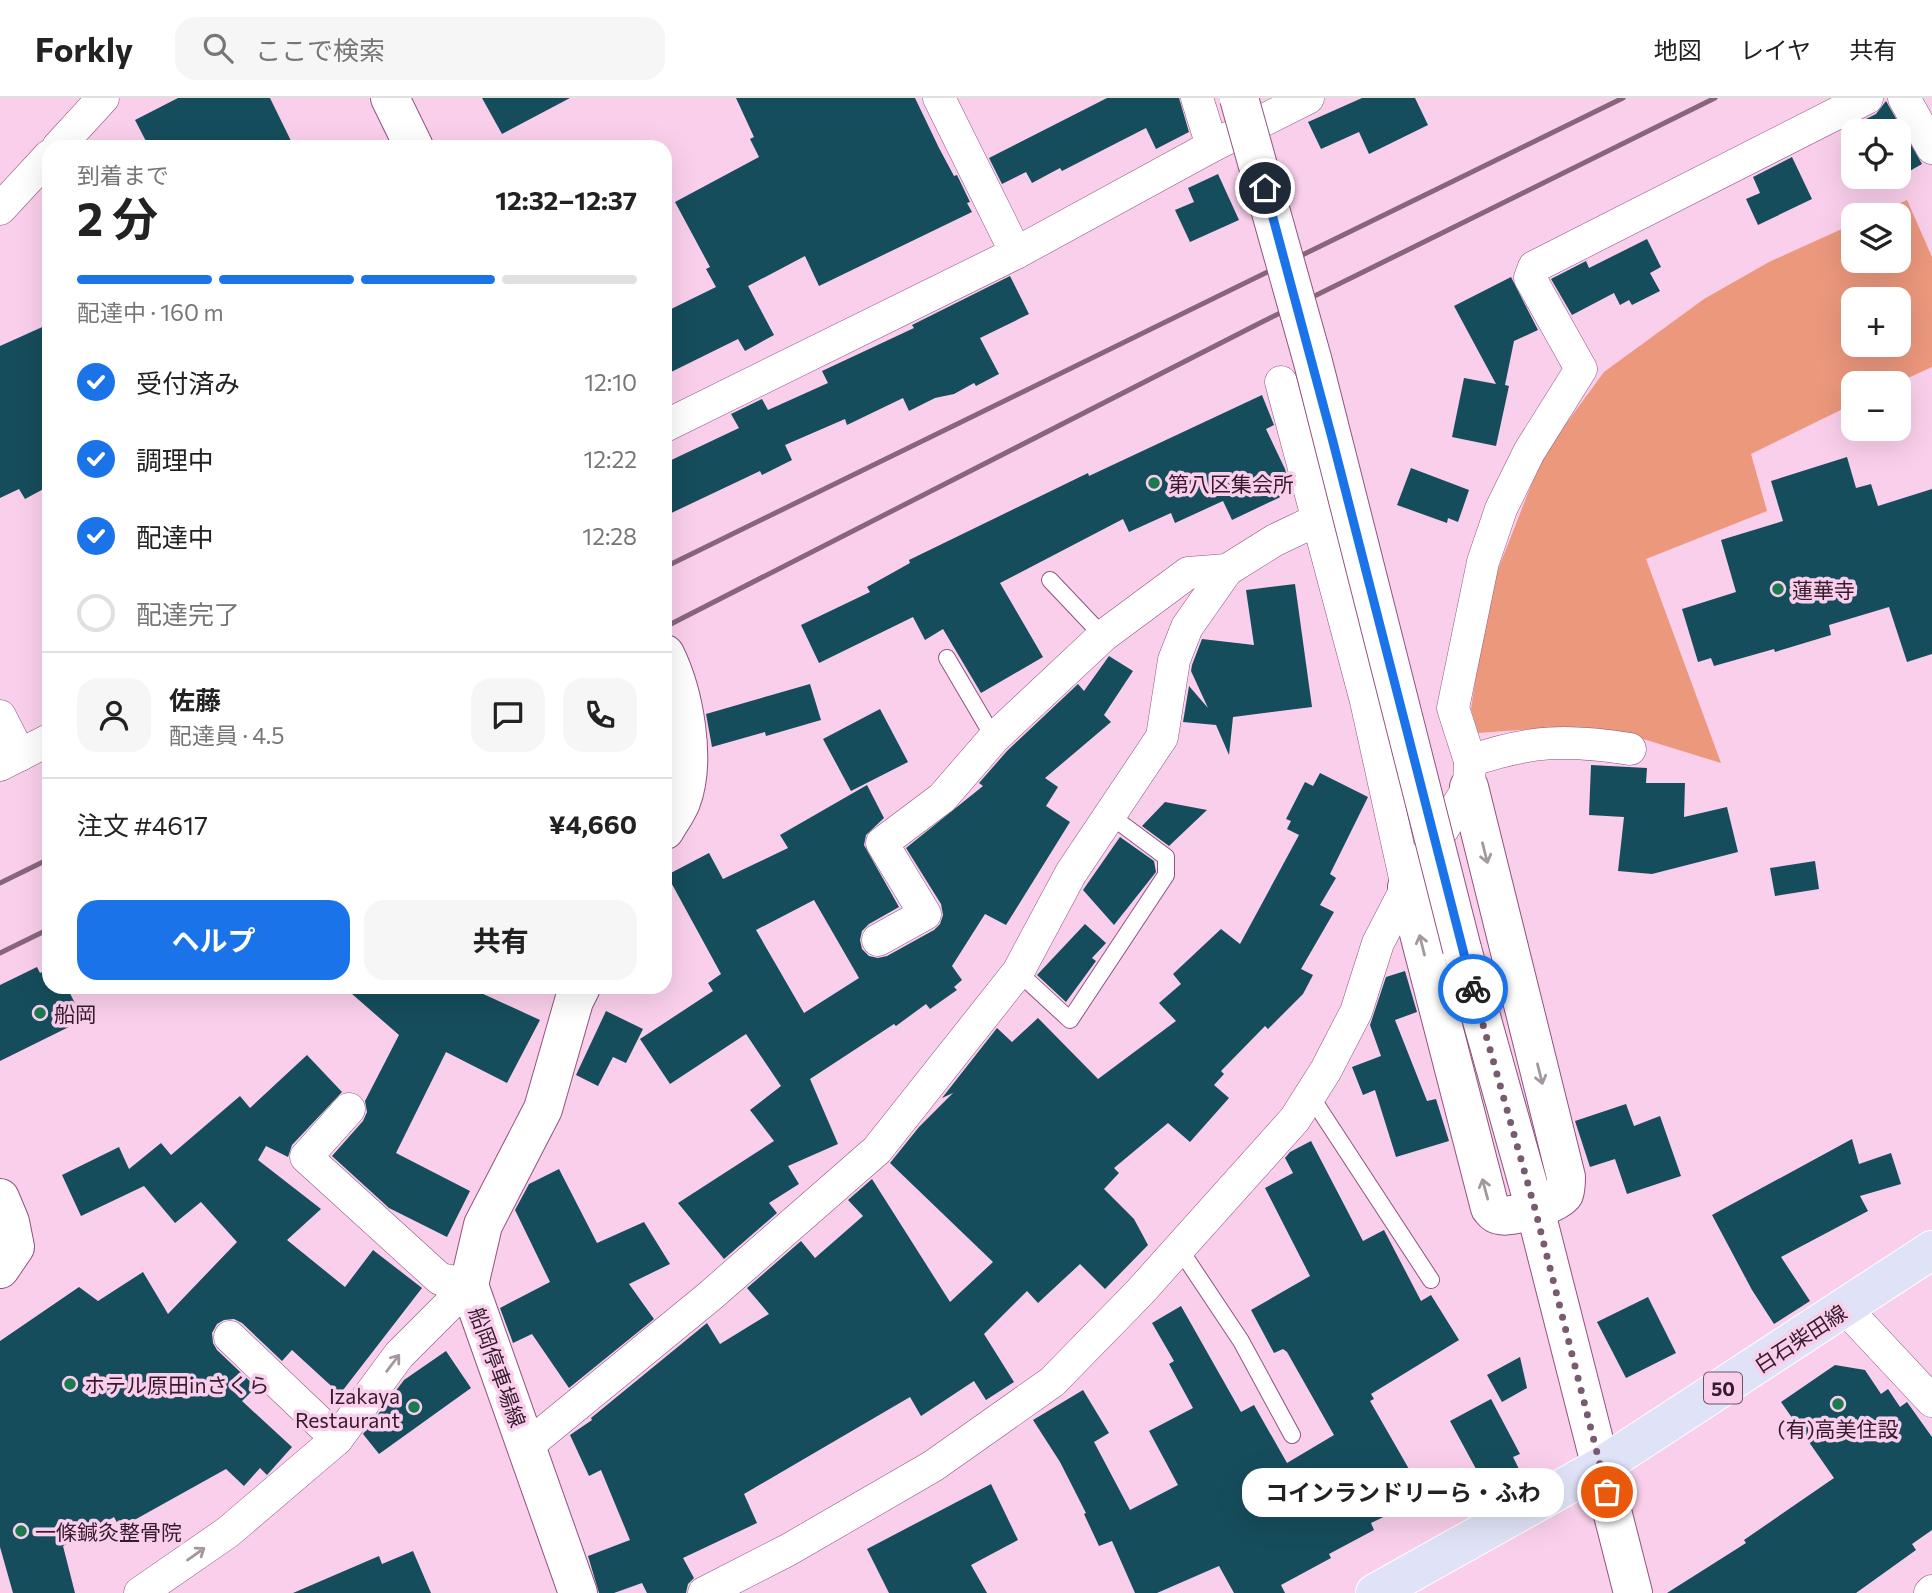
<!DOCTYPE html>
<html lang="ja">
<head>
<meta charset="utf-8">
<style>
	body { margin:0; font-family:Commissioner,"Noto Sans JP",sans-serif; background:#f6f6f6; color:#222; height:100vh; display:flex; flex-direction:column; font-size:26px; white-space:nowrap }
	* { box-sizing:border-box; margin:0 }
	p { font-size:23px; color:#767676 }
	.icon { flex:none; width:38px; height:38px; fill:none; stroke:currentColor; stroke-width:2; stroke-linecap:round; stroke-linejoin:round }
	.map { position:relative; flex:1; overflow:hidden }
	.sheet { position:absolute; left:42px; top:42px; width:630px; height:854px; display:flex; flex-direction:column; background:#fff; border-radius:21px; box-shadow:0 7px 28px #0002 }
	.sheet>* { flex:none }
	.tools { position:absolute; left:1841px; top:21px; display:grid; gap:14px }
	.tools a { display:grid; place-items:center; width:70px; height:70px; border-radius:14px; background:#fff; box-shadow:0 7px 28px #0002; font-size:35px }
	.pin { position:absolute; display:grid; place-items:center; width:60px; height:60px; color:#fff; margin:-30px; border:4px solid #fff; border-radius:50%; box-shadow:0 2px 7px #0007 }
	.courier { position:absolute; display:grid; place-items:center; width:70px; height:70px; margin:-35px; border:5px solid #1a73e8; border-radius:50%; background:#fff; color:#222; box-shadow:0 2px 9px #0007 }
	.bubble { position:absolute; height:49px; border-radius:21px; background:#fff; box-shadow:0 7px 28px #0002; font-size:23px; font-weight:700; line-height:49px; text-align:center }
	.headline em { font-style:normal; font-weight:700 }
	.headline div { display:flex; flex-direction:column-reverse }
	.headline { display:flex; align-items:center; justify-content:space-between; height:119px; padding:0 35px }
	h1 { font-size:46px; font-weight:700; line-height:52px }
	.bar { display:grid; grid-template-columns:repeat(4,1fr); gap:10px 7px; align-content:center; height:84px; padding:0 35px }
	.bar i { height:9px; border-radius:5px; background:#e0e0e0 }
	.bar .on { background:#1a73e8 }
	.bar p { grid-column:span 4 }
	.line { display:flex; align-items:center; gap:18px; padding:0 35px; border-top:2px solid #e0e0e0 }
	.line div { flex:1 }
	.round { display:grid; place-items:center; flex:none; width:74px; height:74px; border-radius:21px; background:#f6f6f6 }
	ol { padding:0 35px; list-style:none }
	li { display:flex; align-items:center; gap:21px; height:77px }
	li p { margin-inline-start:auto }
	li .icon { padding:7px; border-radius:50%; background:#1a73e8; color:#fff; stroke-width:4 }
	li:last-child { color:#767676 }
	li i { width:38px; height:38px; border:4px solid #e0e0e0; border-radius:50% }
	.button { display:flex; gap:14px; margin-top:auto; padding:14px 35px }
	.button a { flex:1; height:80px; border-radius:21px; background:#1a73e8; color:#fff; font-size:28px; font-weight:700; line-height:80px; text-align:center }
	.button a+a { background:#f6f6f6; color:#222 }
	header { display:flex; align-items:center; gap:42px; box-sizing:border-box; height:98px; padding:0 35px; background:#fff; border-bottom:2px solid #e0e0e0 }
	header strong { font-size:33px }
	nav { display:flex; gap:38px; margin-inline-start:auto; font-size:24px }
	.search { width:490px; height:63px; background:#f6f6f6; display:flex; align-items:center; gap:18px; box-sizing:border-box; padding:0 24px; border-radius:21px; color:#767676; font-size:26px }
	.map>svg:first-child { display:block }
	.green { fill:#eb987d; fill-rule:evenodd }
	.building { fill:#164d5c; fill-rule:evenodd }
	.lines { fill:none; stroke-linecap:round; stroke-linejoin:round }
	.lane-casing { stroke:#91537f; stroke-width:18 }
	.street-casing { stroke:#91537f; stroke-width:33 }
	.secondary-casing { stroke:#91537f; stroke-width:40 }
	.primary-casing { stroke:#fff; stroke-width:40 }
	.lane { stroke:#fff; stroke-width:16 }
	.street { stroke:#fff; stroke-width:32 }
	.secondary { stroke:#fff; stroke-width:38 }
	.primary { stroke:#e0e3f7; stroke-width:38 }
	.rail { stroke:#87667c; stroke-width:5 }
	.secondary-bridge-casing { stroke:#91537f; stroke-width:40; stroke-linecap:butt }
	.secondary-bridge { stroke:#fff; stroke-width:38 }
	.oneway { stroke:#a498a0 }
	.done { stroke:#7a5a70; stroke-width:7; stroke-dasharray:0 12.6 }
	.route { stroke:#1a73e8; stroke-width:9 }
	.poi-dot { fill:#1c7a50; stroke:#facfeb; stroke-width:2.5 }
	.labels { text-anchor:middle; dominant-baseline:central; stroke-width:7; stroke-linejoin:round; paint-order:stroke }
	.shield { fill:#facfeb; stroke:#705166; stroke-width:2 }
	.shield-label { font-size:19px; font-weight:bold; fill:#351b2d }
	.poi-label { font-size:21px; fill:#351b2d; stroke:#facfeb; text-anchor:start }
	.street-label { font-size:21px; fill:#351b2d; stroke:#facfeb }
</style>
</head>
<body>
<header>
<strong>Forkly</strong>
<div class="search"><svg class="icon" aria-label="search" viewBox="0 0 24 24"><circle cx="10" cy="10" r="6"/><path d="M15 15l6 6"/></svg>ここで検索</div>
<nav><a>地図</a><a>レイヤ</a><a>共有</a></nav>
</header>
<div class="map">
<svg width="1932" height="1495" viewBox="0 0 1932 1495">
	<rect width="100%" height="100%" fill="#facfeb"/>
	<!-- green -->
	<path class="green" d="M 1907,102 L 1932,159 L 1932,269 L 1897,285 L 1853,285 L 1853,306 L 1751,356 L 1767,413 L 1646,461 L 1721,665 L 1627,636 L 1548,630 L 1478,635 L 1471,611 L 1488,497 L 1543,357 L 1604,274 L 1704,201 L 1769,164 L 1853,126 L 1853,163 L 1899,163 L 1899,117 L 1874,117 ZM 1853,201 L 1899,201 L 1899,247 L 1853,247 Z"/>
	<!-- building -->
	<g class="building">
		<polygon points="178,0 270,0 294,49 149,49 135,22"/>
		<polygon points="482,0 570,0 502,36"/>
		<polygon points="736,0 915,0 939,50 954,78 957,77 970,104 967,105 972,114 819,188 805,158 748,188 774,237 745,253 738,241 665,277 665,214 716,189 706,171 710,169 675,104 759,59 750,41 754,39"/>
		<polygon points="1107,0 1179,0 1189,34 1156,51 1146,30 1062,73 1060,70 1032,85 1026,74 1002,86 989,60"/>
		<polygon points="1362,0 1415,0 1428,27 1369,56 1359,34 1321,51 1308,24"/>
		<polygon points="1886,3 1922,66 1899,79 1899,33 1860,33 1856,26 1876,16"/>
		<polygon points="1792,59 1812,101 1758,127 1746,101 1760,95 1753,79"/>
		<polygon points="1218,76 1239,122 1190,144 1175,112 1194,104 1188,90"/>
		<polygon points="1647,141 1661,169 1650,175 1660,193 1632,207 1629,202 1620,207 1614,195 1572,217 1551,181 1586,163 1589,170"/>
		<polygon points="1010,178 1029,216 980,240 999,276 976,288 974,285 954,296 935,300 909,313 903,300 847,327 845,321 785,347 792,362 762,377 760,373 665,418 665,365 739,330 731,316 762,301 768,312 828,285 822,273 914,230 912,227"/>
		<polygon points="1511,179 1538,232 1514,243 1505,287 1509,288 1496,348 1452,339 1464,280 1496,286 1454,208"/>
		<polygon points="49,226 49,388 25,401 19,391 0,400 0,248"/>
		<polygon points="1262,297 1274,327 1266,331 1285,371 1291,394 1232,422 1223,403 1175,425 1171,415 1129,434 1123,421 1000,485 1043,559 981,595 943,531 925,542 913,519 819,565 801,527 870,494 867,489 910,465 909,462 1088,375 1089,378"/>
		<polygon points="1847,359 1856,390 1871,386 1878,408 1932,391 1932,556 1907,564 1889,509 1829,527 1831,537 1775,554 1774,551 1714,568 1711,560 1698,564 1682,511 1736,494 1721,442 1783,423 1771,383"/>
		<polygon points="1411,370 1469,392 1458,424 1448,420 1447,425 1397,407"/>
		<polygon points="1295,486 1312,609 1233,619 1229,657 1216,627 1183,624 1189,588 1208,610 1191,573 1192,567 1202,541 1254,547 1246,492"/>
		<path d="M 1109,558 L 1133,573 L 1104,617 L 1111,624 L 1045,680 L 1058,689 L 1046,708 L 1070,724 L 1006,827 L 985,816 L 952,868 L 962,882 L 954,889 L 957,892 L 930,911 L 926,906 L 896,928 L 894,926 L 810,981 L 838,1046 L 788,1068 L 799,1086 L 769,1105 L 777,1115 L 724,1161 L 678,1105 L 774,1043 L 750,1012 L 781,988 L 746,936 L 670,986 L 640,941 L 713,893 L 708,885 L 721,876 L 667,777 L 709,755 L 723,781 L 788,750 L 780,737 L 867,687 L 884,720 L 866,737 L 864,747 L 899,809 L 869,826 L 862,833 L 860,842 L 862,851 L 869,858 L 878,860 L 887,858 L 934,832 L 940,826 L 943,817 L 941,806 L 906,750 L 983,688 L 979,685 L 1007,653 L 1078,586 L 1084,593 ZM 814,802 L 859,880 L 804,915 L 756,832 Z"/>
		<polygon points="810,586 821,622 766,638 765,634 712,649 706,616"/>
		<polygon points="880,611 908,664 851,693 823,641"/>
		<polygon points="1591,667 1647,670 1646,685 1685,685 1684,719 1727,709 1738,754 1652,776 1618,773 1624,719 1589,717"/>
		<polygon points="1320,675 1368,699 1330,776 1336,780 1320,807 1334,814 1301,871 1313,877 1303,896 1268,931 1265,928 1221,973 1224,976 1214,987 1229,1000 1190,1044 1168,1025 1114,1070 1119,1075 1104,1091 1134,1121 1148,1147 1105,1191 1080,1166 1038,1205 1027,1193 984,1236 1014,1284 986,1302 974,1283 921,1318 910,1299 744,1396 757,1425 683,1460 694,1480 688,1486 686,1495 647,1495 642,1485 614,1495 599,1495 588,1458 630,1442 601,1372 589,1378 570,1337 592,1322 591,1320 707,1225 720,1246 769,1216 747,1190 801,1143 815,1160 863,1118 848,1102 872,1081 950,1204 993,1164 890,1065 919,1029 953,995 942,1000 997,930 1012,944 1038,920 1098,981 1176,923 1159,905 1181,886 1173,876 1221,831 1240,846 1299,737 1287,731 1291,723 1286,721 1305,684 1313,688"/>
		<polygon points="1165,704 1207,712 1169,748 1142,728"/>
		<polygon points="1120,739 1154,763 1156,774 1114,827 1083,792"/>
		<polygon points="1815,763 1819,791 1775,798 1770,770"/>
		<polygon points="1085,826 1106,845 1092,860 1096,863 1066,904 1037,877"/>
		<polygon points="37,869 40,875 49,871 49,889 67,889 83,922 0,963 0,887"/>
		<polygon points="1405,873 1417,914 1395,922 1427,1003 1436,1001 1449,1043 1396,1059 1375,992 1363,997 1352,969 1381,958 1370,927 1386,879"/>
		<polygon points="344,889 468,889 540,922 507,985 446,954 396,1055 470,1093 447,1139 389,1110 332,1058 363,1023 367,1014 365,1003 399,937"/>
		<polygon points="606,913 643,931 626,965 613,959 598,988 576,977"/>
		<polygon points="307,957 342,994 292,1047 288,1059 266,1048 258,1062 321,1111 287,1142 345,1189 373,1152 422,1190 340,1296 292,1252 282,1263 242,1225 234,1221 224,1222 217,1226 212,1235 213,1245 217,1252 256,1289 242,1303 292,1349 267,1377 260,1370 244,1388 226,1371 120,1430 114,1419 63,1448 75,1495 13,1495 0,1449 0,1243 79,1189 98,1203 143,1174 168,1216 237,1144 201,1104 175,1125 144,1088 81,1118 62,1077 119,1049 129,1071 161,1045 171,1057 240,998 250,1010"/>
		<polygon points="1626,1006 1634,1028 1660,1018 1681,1078 1627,1096 1615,1061 1590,1069 1575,1023"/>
		<polygon points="1852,1041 1859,1066 1891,1055 1901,1086 1860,1098 1868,1113 1781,1159 1810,1203 1774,1226 1752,1192 1712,1117"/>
		<polygon points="1311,1043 1363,1143 1384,1132 1421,1203 1431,1197 1459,1242 1371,1296 1374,1301 1370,1303 1425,1399 1371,1425 1374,1432 1329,1456 1331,1460 1281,1487 1285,1495 1234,1495 1219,1468 1157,1495 1135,1495 1112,1443 1099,1448 1084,1416 1086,1415 1060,1364 1033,1322 1083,1292 1109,1335 1094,1344 1130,1412 1178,1387 1149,1333 1193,1310 1169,1266 1174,1263 1152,1225 1181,1208 1241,1314 1254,1307 1287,1365 1334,1337 1287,1254 1283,1251 1274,1255 1251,1212 1310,1178 1265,1090 1293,1075 1285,1060 1290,1054"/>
		<polygon points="559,1071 597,1145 644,1124 670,1166 629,1186 654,1221 569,1290 532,1236 513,1245 500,1210 550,1184 515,1112 529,1086"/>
		<polygon points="1648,1199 1676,1255 1626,1280 1597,1224"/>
		<polygon points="446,1253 471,1290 379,1356 363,1336 404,1282"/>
		<polygon points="1520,1259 1527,1290 1502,1304 1487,1277"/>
		<polygon points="1835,1267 1865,1272 1881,1296 1888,1291 1900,1309 1907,1304 1932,1339 1932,1432 1912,1446 1916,1452 1856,1495 1667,1495 1746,1445 1744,1442 1834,1380 1781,1304"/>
		<polygon points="1491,1301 1520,1356 1513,1359 1521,1375 1488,1393 1450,1323"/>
		<polygon points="991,1386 1018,1442 971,1467 987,1495 889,1495 867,1451"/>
		<polygon points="413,1453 431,1495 293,1495 379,1458 382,1466"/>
	</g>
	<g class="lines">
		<defs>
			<g id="lane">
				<polyline points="1050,482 1103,538"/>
				<polyline points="947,560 994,640"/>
				<polyline points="1018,874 1070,922 1166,777 1166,759 1111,718"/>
				<polyline points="1310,997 1431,1182"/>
				<polyline points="1179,1150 1241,1243 1292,1337"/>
			</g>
			<g id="street">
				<polyline points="939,0 1016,155"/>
				<polyline points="1197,0 1212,48"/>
				<polyline points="1904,0 1932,50"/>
				<polyline points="58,49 103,0"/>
				<polyline points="0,111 49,58"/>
				<polyline points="1281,284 1366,603 1407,789"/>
				<polyline points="665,328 1016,155 1212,48 1308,0"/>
				<polyline points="0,618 20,657"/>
				<polyline points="1470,663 1453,610 1483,464 1501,411 1529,354 1581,271 1530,180 1534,169 1867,0"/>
				<polyline points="0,667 49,642"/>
				<polyline points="878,842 925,816 882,745 942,700 994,640 1103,538 1188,475 1227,472"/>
				<polyline points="349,1011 306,1059 440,1181 469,1187"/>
				<polyline points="1846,1211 1932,1303"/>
				<polyline points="230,1239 337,1341"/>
				<polyline points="527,1348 710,1198 877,1052 1018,874 1071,775 1162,639 1174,562 1187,529 1227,472 1275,442 1317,422"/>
				<polyline points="140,1495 228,1434 337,1341 399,1257 469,1187"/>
				<path d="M 704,1495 L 788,1452 L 933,1368 L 1052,1284 L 1140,1194 L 1295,1021 L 1326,972 L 1356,914 L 1378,845 L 1407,789 L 1469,689 L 1470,663 C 1530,642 1568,641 1630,651"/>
				<polyline points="1930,1495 1932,1493"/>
			</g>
			<g id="secondary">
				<polyline points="390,0 414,49"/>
				<path d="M 665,556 C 684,594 697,663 681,704 C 677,714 670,723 665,732"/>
				<path d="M 1407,789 L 1490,1110 C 1493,1113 1494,1116 1499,1117 C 1510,1121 1558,1106 1564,1096 C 1566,1091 1566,1085 1566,1079 L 1469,689"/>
				<polyline points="1462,851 1535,1111 1633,1495"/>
				<polyline points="0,1100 10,1124 15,1149 0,1171"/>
				<polyline points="578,1495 469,1187 483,1127 543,1011 574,903 581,889"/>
			</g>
			<polyline id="primary" points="1375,1495 1600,1369 1932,1152"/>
		</defs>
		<!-- lane casing -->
		<use href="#lane" class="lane-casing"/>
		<!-- street casing -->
		<use href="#street" class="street-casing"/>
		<!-- secondary casing -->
		<use href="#secondary" class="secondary-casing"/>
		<!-- primary casing -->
		<use href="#primary" class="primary-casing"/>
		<!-- lane -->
		<use href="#lane" class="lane"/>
		<!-- street -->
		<use href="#street" class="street"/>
		<!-- secondary -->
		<use href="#secondary" class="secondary"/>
		<!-- primary -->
		<use href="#primary" class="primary"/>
		<!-- rail -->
		<g class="rail">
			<polyline points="665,469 1623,0"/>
			<polyline points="665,529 1260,225 1715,0"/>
			<polyline points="0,785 49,761"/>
			<polyline points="0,855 49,831"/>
		</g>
		<defs>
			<polyline id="secondary-bridge" points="1239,0 1313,264 1462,851"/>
		</defs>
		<!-- secondary-bridge casing -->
		<use href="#secondary-bridge" class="secondary-bridge-casing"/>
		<!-- secondary-bridge -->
		<use href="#secondary-bridge" class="secondary-bridge"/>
	</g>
	<!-- one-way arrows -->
	<defs><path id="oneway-shaft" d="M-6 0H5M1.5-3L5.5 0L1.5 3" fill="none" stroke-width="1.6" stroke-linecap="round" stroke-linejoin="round" transform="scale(1.75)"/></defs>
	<g class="oneway">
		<use href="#oneway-shaft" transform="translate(1485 755) rotate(76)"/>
		<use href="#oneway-shaft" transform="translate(1422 847) rotate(-104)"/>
		<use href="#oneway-shaft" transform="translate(1540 976) rotate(76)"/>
		<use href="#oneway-shaft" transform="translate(1485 1091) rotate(-105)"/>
		<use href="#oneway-shaft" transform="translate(393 1265) rotate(-53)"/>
		<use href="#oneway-shaft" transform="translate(196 1456) rotate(-35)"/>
	</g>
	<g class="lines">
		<!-- done -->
		<polyline class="done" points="1473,891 1535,1111 1607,1394"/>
		<!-- route -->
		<polyline class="route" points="1265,90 1332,340 1473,891"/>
	</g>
	<!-- markers -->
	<g class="poi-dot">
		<circle cx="1154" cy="385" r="7"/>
		<circle cx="1778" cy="491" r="7"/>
		<circle cx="40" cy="915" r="7"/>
		<circle cx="70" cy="1286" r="7"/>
		<circle cx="1838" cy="1306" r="7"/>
		<circle cx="414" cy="1309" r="7"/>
		<circle cx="21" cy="1433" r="7"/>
	</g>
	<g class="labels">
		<!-- shield labels -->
		<rect class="shield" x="1704" y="1274.5" width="38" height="31" rx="5"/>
		<g class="shield-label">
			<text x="1723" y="1290">50</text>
		</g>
		<!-- poi labels -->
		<g class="poi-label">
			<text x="1168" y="385">第八区集会所</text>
			<text x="1792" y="491">蓮華寺</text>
			<text x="54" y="915">船岡</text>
			<text x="84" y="1286">ホテル原田inさくら</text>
			<text x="400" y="1297" text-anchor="end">Izakaya<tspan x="400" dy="24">Restaurant</tspan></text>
			<text x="1838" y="1330" text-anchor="middle">(有)高美住設</text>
			<text x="35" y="1433">一條鍼灸整骨院</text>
		</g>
		<!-- street labels -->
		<g class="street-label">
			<text transform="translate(1800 1240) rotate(-33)">白石柴田線</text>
			<text transform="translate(498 1269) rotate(70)">船岡停車場線</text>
		</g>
	</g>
</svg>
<div class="tools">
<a><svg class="icon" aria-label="locate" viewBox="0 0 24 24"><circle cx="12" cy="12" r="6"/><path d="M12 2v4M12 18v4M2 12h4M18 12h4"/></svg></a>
<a><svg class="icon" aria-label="layers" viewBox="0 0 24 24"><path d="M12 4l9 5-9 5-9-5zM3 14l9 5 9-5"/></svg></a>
<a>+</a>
<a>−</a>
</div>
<div class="pin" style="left:1607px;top:1394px;background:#ea580c"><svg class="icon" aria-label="bag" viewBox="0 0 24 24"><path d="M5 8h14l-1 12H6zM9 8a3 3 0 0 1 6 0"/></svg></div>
<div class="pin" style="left:1265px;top:90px;background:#1f2937"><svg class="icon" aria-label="home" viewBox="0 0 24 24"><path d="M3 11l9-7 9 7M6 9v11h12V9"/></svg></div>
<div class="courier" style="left:1473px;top:891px"><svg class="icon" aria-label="bike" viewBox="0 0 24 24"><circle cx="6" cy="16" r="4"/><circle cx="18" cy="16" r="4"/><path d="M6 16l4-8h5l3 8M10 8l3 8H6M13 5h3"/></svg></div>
<div class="bubble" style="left:1242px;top:1370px;width:322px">コインランドリーら・ふわ</div>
<section class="sheet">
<div class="headline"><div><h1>2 分</h1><p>到着まで</p></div><em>12:32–12:37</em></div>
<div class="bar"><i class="on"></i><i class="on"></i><i class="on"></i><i></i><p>配達中 · 160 m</p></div>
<ol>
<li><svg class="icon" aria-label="check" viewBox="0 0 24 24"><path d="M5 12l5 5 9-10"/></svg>受付済み<p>12:10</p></li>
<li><svg class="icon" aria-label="check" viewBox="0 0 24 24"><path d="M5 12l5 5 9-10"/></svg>調理中<p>12:22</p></li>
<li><svg class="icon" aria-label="check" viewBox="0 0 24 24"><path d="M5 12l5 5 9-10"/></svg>配達中<p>12:28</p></li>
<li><i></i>配達完了</li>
</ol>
<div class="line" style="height:126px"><a class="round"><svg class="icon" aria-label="person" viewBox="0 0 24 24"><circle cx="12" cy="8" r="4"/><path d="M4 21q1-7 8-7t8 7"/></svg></a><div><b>佐藤</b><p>配達員 · 4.5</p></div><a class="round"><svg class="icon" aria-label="chat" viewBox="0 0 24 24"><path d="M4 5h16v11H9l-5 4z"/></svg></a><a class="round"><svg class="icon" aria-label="phone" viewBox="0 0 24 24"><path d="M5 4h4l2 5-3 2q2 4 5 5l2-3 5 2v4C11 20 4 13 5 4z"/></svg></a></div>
<div class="line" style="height:91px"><div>注文 #4617</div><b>¥4,660</b></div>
<div class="button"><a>ヘルプ</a><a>共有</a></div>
</section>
</div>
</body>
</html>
